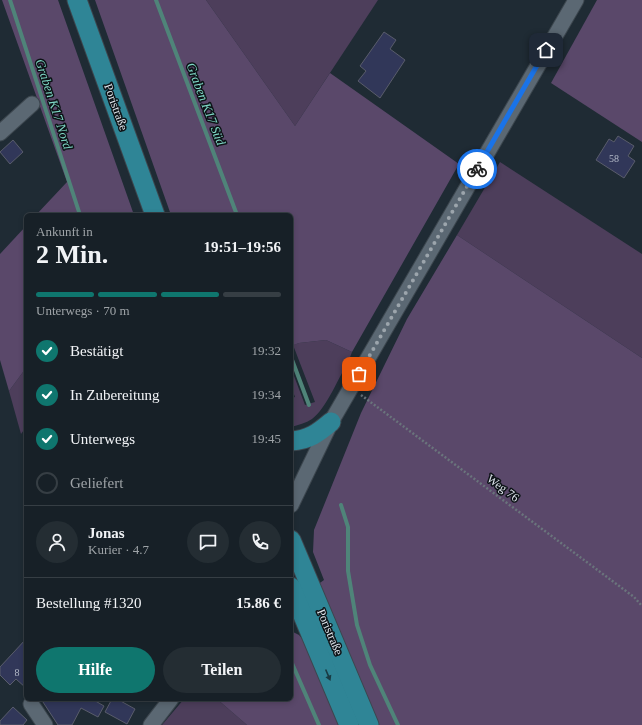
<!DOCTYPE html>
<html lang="de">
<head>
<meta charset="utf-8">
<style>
	body { margin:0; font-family:"Times New Roman",serif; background:#242d33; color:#f1f3f6; height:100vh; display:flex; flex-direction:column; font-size:15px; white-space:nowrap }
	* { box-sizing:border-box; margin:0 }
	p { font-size:13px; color:#9ea3a7 }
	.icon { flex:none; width:22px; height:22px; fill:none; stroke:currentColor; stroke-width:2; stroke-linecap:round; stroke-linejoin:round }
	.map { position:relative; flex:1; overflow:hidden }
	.drawer { position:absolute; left:24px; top:213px; width:269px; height:488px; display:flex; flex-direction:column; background:#172027; border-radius:6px; box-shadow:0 2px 6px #0003,0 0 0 1px #363e44 }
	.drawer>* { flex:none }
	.pin { position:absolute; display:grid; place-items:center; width:34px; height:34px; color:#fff; margin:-17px; border-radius:8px; box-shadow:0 2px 6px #0006 }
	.courier { position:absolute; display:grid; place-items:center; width:40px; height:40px; margin:-20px; border:3px solid #1a73e8; border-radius:50%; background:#fff; color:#222; box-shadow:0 1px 5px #0007 }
	.headline em { font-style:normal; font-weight:600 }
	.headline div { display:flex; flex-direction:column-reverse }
	.headline { display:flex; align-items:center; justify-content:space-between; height:68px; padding:0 12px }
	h1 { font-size:26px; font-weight:600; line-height:30px }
	.bar { display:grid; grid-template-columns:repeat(4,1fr); gap:6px 4px; align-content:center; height:48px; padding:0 12px }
	.bar i { height:5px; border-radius:3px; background:#363e44 }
	.bar .current { background:#0f766e }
	.bar p { grid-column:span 4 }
	.line { display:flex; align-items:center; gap:10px; padding:0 12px; border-top:1px solid #363e44 }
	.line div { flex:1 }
	.round { display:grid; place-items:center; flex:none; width:42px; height:42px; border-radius:21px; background:#242d33 }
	ol { padding:0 12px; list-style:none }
	li { display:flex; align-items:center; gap:12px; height:44px }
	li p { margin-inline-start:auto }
	li .icon { padding:4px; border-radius:50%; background:#0f766e; color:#fff; stroke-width:4 }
	li:last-child { color:#9ea3a7 }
	li i { width:22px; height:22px; border:2px solid #363e44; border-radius:50% }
	.button { display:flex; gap:8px; margin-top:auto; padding:8px 12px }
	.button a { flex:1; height:46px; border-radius:24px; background:#0f766e; color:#fff; font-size:16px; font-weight:600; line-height:46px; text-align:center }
	.button a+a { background:#242d33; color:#f1f3f6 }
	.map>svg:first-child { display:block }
	.green { fill:#4d3e5b }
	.forest { fill:#5a486a }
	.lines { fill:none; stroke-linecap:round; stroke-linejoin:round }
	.stream { stroke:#4f8479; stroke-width:4 }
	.building { fill:#313759; stroke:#595c6b }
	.minor-casing { stroke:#3c464e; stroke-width:17 }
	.major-casing { stroke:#3c464e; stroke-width:21 }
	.path { stroke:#6a747c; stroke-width:2.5; stroke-dasharray:2 2; stroke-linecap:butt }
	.minor { stroke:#5b6873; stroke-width:15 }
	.major { stroke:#2f8596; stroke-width:19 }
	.oneway { fill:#193b43 }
	.done { stroke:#9ca5ac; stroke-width:4; stroke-dasharray:0 7.2 }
	.route { stroke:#1a73e8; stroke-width:5 }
	.labels { text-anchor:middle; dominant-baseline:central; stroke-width:3; stroke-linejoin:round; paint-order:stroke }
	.number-label { font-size:10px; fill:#b4bac8 }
	.street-label { font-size:12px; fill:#dfe6ed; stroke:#0d1317 }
	.water-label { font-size:13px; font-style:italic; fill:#7ed7c5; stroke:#0d1317 }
</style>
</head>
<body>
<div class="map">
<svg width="642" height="725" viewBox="0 0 642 725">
	<rect width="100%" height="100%" fill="#1f2b34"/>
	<!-- green -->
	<g class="green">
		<polygon points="206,0 378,0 295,126"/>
		<polygon points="500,162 642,254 642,358 457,235"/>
		<path d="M 326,340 L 352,352 L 349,360 C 340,375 326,409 312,419 C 306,423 298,425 291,427 L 291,398 L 295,397 L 291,386 L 291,368 L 305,405 L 315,402 L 293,345 L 299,343 Z"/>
		<polygon points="26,368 26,427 21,434 9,391"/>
		<polygon points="184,699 217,699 247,725 162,725"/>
	</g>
	<!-- forest -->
	<g class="forest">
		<polygon points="2,0 58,0 134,215 36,215 67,182"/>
		<polygon points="95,0 206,0 295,126 330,73 459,164 352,352 326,340 299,343 291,346 291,215 171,215"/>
		<polygon points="597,0 642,0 642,142 551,83"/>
		<polygon points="26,226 26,368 9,391 0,360 0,254"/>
		<polygon points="457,235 642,358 642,725 377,725 317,585 324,580 313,552 314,530 361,413 407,319"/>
		<polygon points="291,631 299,635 313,652 344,725 247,725 217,699 291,699"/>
	</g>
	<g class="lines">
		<!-- stream -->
		<g class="stream">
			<polyline points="10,0 80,215"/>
			<polyline points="156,0 237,215"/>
			<polyline points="291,357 309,405"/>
			<polyline points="341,505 348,527 348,571 357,625 370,665 398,725"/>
			<polyline points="291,661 319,725"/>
		</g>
	</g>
	<!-- building -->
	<g class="building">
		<polygon points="384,32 396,40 390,49 405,60 380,98 358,81 366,71 360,66"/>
		<polygon points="618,136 634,146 628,156 635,161 624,178 596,160 609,139 614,142"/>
		<polygon points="13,140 23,152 10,164 0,152"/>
		<polygon points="26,639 26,688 16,679 10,685 0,675 0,667"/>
		<polygon points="41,699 92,699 104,706 98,717 81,708 72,725 58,725"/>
		<polygon points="112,699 117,699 135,709 127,724 105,712"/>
		<polygon points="13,707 27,720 23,725 0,725 0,721"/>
	</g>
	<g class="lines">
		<defs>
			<g id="minor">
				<polyline points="0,133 32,104"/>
				<polyline points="291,505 331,422 576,0"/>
				<polyline points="31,704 45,725"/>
				<polyline points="151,725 171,699"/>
			</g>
			<g id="major">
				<polyline points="77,0 155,215"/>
				<path d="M 291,441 C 309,440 318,433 331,422"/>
				<polyline points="291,540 369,725"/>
				<polyline points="291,587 349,725"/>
			</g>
		</defs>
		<!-- minor casing -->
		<use href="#minor" class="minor-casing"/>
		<!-- major casing -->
		<use href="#major" class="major-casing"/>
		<!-- path -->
		<polyline class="path" points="361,395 634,597 642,606"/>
		<!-- minor -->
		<use href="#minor" class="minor"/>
		<!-- major -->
		<use href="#major" class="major"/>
	</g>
	<!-- one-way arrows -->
	<defs><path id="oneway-solid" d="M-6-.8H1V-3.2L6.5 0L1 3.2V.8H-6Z"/></defs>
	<use class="oneway" href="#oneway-solid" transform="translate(328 675) rotate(67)"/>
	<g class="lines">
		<!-- done -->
		<polyline class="done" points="359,374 477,169"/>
		<!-- route -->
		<polyline class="route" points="477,169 546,50"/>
	</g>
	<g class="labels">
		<!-- number labels -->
		<g class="number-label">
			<text x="614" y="158">58</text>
			<text x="17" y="672">8</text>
		</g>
		<!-- street labels -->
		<g class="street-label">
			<text transform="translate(116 107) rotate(70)">Poristraße</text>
			<text transform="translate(503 488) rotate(37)">Weg 76</text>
			<text transform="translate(330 632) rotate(67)">Poristraße</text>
		</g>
		<!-- water labels -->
		<g class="water-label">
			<text transform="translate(54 104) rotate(72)">Graben K17 Nord</text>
			<text transform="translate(206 104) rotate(69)">Graben K17 Süd</text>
		</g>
	</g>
</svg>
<div class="pin" style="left:359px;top:374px;background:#ea580c"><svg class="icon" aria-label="bag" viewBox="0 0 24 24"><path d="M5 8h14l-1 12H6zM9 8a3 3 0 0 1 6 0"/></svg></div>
<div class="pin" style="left:546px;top:50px;background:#1f2937"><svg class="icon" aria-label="home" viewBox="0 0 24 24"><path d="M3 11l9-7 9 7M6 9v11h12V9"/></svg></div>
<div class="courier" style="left:477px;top:169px"><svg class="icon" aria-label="bike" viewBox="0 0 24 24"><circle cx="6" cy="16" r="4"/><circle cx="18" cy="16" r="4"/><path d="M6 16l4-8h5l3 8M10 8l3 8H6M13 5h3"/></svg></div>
<section class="drawer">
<div class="headline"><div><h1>2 Min.</h1><p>Ankunft in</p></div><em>19:51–19:56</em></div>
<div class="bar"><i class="current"></i><i class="current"></i><i class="current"></i><i></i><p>Unterwegs · 70 m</p></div>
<ol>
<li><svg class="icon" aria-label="check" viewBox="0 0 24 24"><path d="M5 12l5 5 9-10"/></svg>Bestätigt<p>19:32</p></li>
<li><svg class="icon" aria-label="check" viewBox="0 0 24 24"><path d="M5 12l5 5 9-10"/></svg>In Zubereitung<p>19:34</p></li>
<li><svg class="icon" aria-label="check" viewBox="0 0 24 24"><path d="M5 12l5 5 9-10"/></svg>Unterwegs<p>19:45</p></li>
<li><i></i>Geliefert</li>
</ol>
<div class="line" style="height:72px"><a class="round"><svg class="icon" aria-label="person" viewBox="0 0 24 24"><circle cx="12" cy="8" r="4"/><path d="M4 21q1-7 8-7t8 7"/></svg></a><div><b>Jonas</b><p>Kurier · 4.7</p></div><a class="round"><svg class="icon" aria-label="chat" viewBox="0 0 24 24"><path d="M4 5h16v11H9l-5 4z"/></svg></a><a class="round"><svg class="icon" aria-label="phone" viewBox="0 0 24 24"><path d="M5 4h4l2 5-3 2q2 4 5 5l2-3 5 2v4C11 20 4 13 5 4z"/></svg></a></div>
<div class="line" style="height:52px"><div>Bestellung #1320</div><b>15.86 €</b></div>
<div class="button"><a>Hilfe</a><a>Teilen</a></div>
</section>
</div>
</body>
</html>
